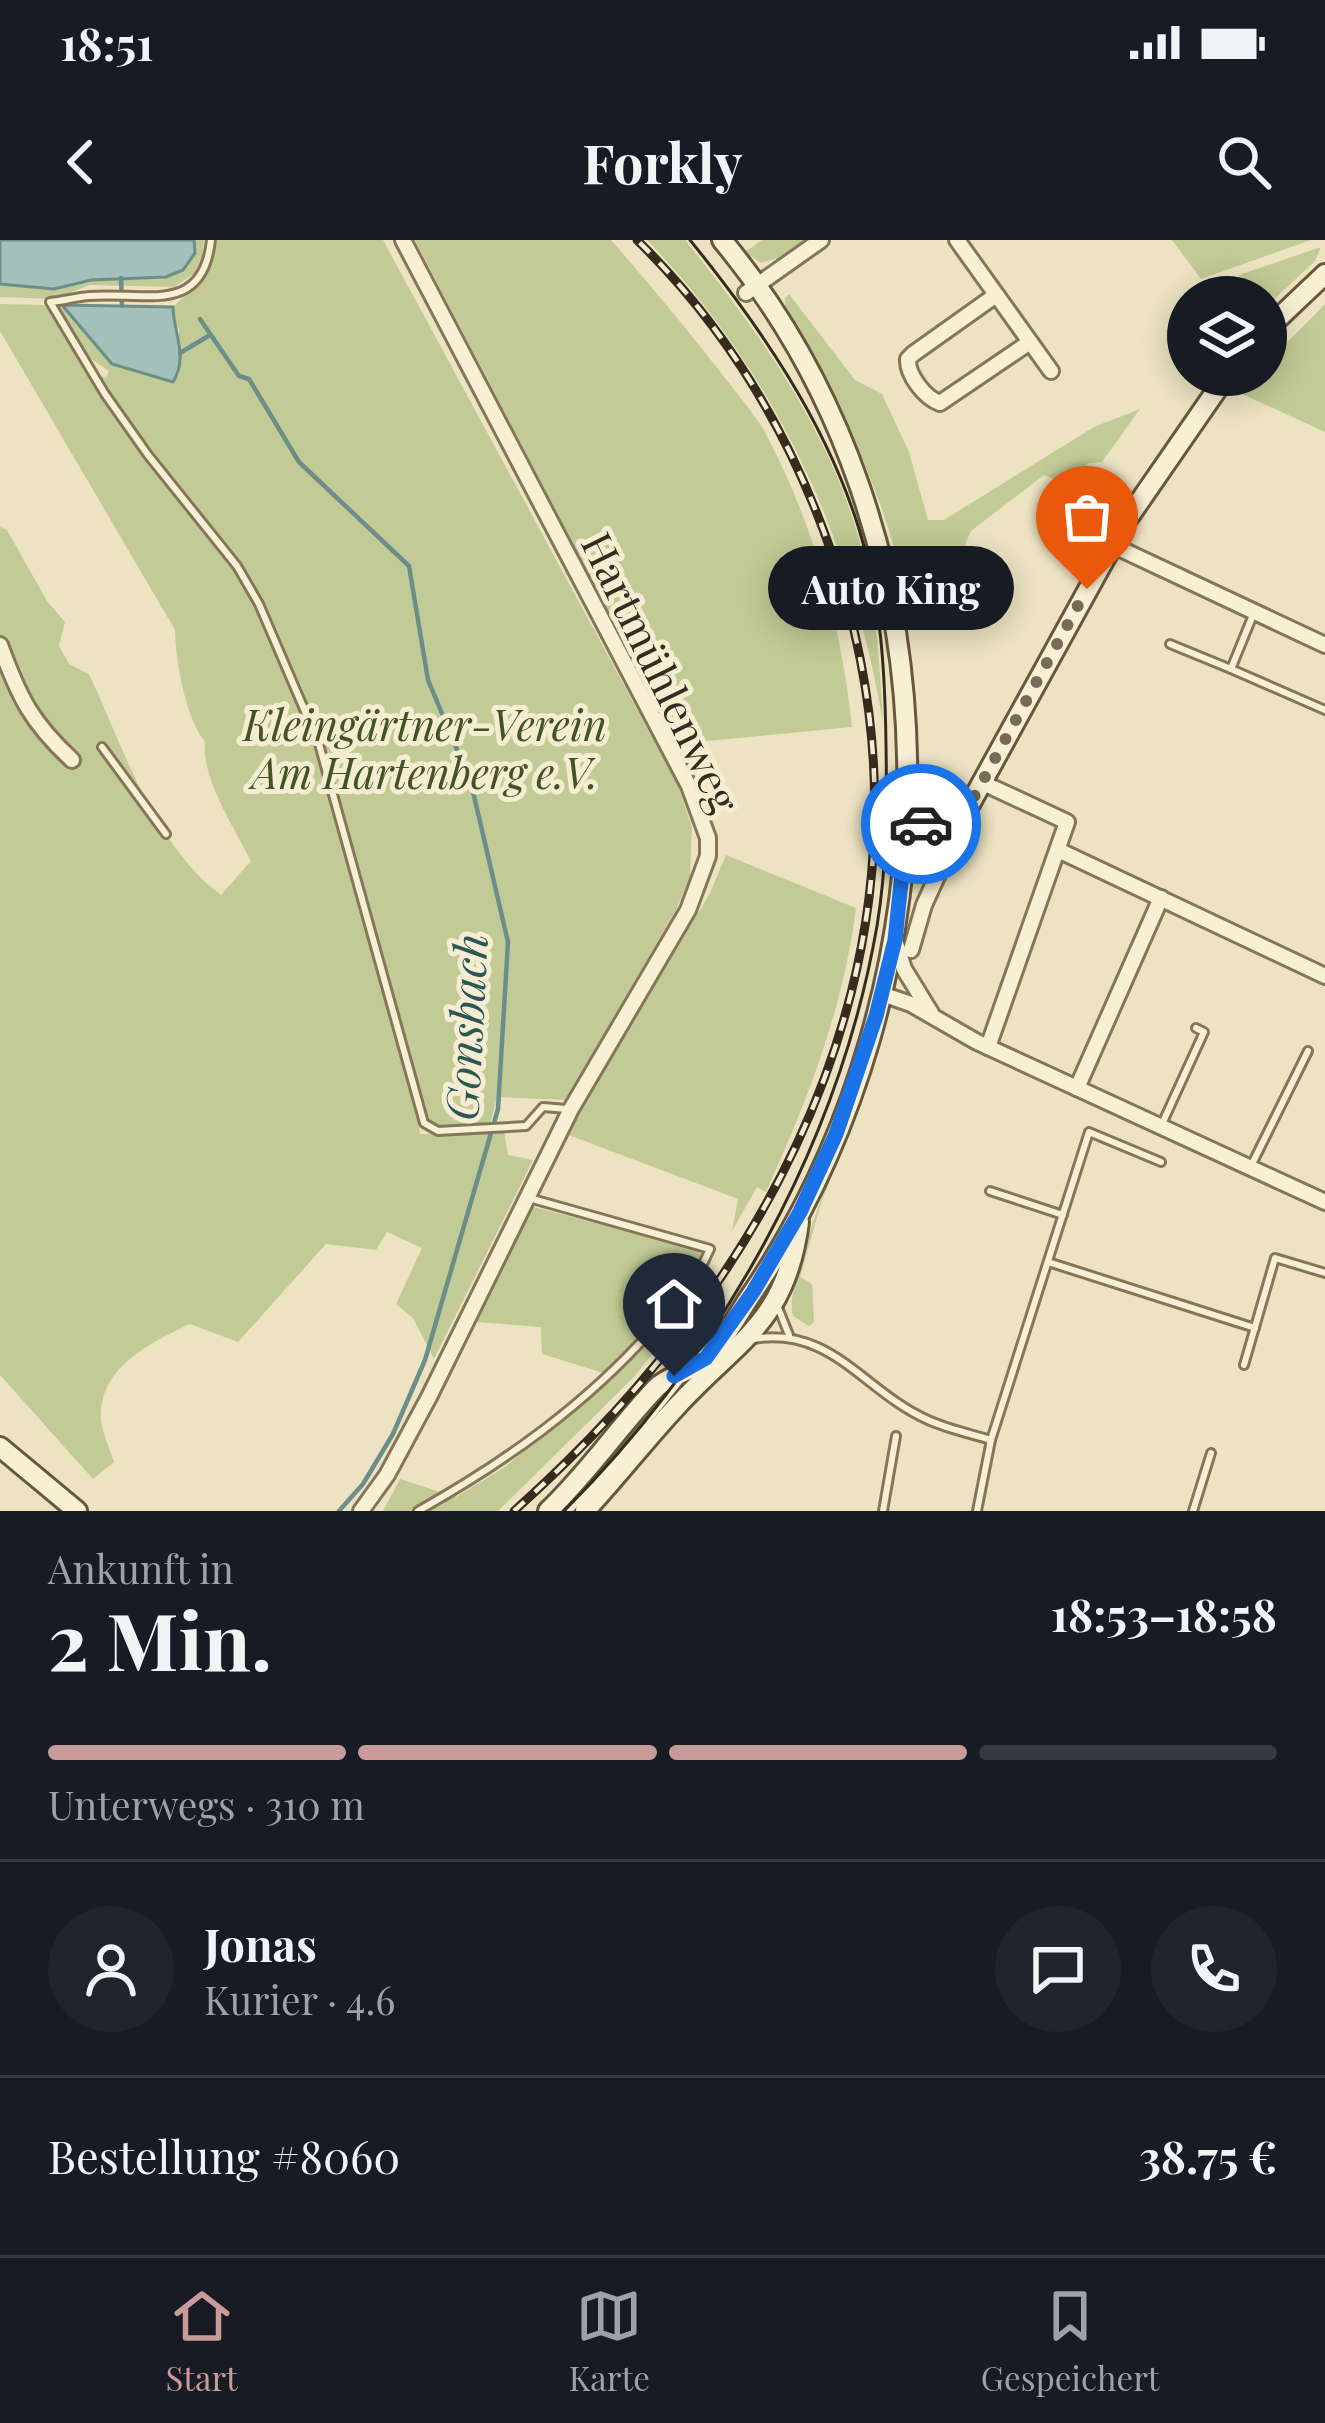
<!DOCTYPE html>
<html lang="de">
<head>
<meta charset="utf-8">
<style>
	body { margin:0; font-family:"Playfair Display",serif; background:#20242c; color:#f1f3f6; height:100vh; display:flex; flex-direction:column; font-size:45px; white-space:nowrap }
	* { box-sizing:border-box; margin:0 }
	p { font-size:39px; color:#9ea1a6 }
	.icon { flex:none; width:66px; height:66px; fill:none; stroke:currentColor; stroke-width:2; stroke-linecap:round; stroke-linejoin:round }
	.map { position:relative; height:1271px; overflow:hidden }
	.panel { display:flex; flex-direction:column; background:#171b24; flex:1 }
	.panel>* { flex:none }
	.controls { position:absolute; left:1167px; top:36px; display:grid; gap:24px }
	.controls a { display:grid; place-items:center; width:120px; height:120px; border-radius:50%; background:#171b24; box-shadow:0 6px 30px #0003; font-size:60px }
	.pin { position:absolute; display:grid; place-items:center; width:102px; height:102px; color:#fff; margin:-123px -51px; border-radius:50% 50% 50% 0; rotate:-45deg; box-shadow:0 0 12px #0007 }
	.pin .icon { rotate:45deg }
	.courier { position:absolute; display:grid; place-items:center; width:120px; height:120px; margin:-60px; border:9px solid #1a73e8; border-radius:50%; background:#fff; color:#222; box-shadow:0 3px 15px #0007 }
	.bubble { position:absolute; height:84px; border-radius:42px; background:#171b24; box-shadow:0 6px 30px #0003; font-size:39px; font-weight:700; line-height:84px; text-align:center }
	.overview em { font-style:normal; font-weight:700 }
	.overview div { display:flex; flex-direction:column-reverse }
	.overview { display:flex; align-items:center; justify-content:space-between; height:204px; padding:0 48px }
	h1 { font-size:78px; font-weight:700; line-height:90px }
	.bar { display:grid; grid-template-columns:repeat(4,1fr); gap:18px 12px; align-content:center; height:144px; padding:0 48px }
	.bar i { height:15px; border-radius:9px; background:#363941 }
	.bar .current { background:#c89b9a }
	.bar p { grid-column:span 4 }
	.line { display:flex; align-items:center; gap:30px; padding:0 48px; border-top:3px solid #363941 }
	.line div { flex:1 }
	.round { display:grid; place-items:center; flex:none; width:126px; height:126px; border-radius:63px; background:#20242c }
	.status { display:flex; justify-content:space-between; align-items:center; height:84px; padding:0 60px; background:#171b24; direction:ltr }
	.status svg { height:33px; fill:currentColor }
	header { display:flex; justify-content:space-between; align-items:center; height:156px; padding:0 48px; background:#171b24; font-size:54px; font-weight:700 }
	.tabs { display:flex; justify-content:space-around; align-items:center; height:168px; border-top:3px solid #363941; background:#171b24; font-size:33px; color:#9ea1a6 }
	.tabs a { display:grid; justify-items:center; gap:6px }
	.tabs .current { color:#c89b9a }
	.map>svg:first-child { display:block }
	.green { fill:#c2cb96 }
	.water { fill:#a4c0ba; stroke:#6b8e88; stroke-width:3 }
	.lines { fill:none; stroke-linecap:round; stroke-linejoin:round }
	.stream { stroke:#6b8e88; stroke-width:4.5 }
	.service-casing { stroke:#877559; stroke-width:12 }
	.minor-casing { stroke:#877559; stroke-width:20 }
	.secondary-casing { stroke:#69563c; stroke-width:24 }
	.service { stroke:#f8f0d5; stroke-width:6 }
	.minor { stroke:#f8f0d5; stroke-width:14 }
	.secondary { stroke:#f8f0d5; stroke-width:18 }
	.tram { stroke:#372b1d; stroke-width:3 }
	.rail-casing { stroke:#372b1d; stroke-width:9 }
	.rail { stroke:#f5edd1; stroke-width:4.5; stroke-dasharray:14; stroke-linecap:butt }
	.done { stroke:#776b57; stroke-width:12; stroke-dasharray:0 21.6 }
	.route { stroke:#1a73e8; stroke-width:15 }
	.labels { text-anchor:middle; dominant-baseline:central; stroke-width:10; stroke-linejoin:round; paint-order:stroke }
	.street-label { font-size:42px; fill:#372b1d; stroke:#f5edd1 }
	.park-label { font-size:42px; font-style:italic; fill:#445324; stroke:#f5edd1 }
	.water-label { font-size:45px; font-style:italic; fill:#2d5657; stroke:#f5edd1 }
</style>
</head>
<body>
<div class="status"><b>18:51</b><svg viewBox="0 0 49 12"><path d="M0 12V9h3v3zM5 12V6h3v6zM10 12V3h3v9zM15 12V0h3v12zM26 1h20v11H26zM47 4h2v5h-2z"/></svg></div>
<header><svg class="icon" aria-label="back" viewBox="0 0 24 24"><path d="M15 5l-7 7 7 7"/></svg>Forkly<svg class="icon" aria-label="search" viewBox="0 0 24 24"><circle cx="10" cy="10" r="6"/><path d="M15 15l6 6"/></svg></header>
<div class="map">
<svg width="1325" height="1271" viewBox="0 0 1325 1271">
	<rect width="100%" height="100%" fill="#ede3c2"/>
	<!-- green -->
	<g class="green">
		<polygon points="0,0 204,0 201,29 174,47 90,45 53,59 0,57"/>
		<path d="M 215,0 L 383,0 L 677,543 L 692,587 L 690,637 L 676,670 L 565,860 L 497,857 L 490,885 L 436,888 L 427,882 L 418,882 L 420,894 L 504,891 L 508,915 L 533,920 L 434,1119 L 413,1078 L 396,1064 L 422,1008 L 387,992 L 376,1010 L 326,1004 L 238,1102 L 190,1084 C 152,1102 101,1126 101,1175 C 100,1189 110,1208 114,1222 L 93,1239 L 0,1135 L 0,287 L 7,290 L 47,361 L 65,382 L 59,406 L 69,424 L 89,434 C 124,508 153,604 221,655 L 251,621 C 235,589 201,538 205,502 C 185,476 176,423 175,390 L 0,91 L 0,64 L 44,65 L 56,77 L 86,131 L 106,138 L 109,131 L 85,115 L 57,67 L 60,65 L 112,124 L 179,135 L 179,89 L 172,76 L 173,67 L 208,34 Z"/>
		<path d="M 415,0 L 611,0 C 652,47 691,94 729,143 C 742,160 757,177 767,196 C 814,285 842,388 852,487 L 677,504 Z"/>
		<path d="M 647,0 L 685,0 L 689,5 C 758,91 829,191 859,299 C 875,358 880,421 883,482 C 851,297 777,135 647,0 Z"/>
		<polygon points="762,0 805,0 782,17 761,23 745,12"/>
		<polygon points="1172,0 1311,0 1201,39"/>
		<polygon points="1321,7 1315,21 1266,67 1266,57 1235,57 1239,35"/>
		<path d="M 789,54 L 855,140 L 882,154 L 909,212 L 928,280 L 944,280 L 1094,187 L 1140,169 L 1102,222 L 1088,223 L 1075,248 L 1044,235 L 971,291 L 941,360 L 911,346 L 912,360 L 907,356 C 883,251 839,159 785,67 L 785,58 Z"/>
		<polygon points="1325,64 1325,192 1238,152 1255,135 1266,135 1266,124"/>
		<path d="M 726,615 L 856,668 C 843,770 808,859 766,952 L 757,947 L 732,991 L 738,959 L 566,894 L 710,653 Z"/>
		<path d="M 853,882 L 821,963 L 800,1037 L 812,1044 L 814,1082 L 809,1086 L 793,1076 C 782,1050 839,913 853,882 Z"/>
		<polygon points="530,966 698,1010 703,1017 694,1034 707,1045 634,1137 498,1271 383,1271 400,1239 456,1257 505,1227 613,1136 542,1114 541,1087 476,1082"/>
	</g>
	<!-- water -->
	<g class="water">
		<polygon points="0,0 194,0 195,13 183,30 166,37 91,40 54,49 0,44"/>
		<path d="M 62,65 L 173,67 C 173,91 189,117 173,142 L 112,124 Z"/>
	</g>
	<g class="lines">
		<!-- stream -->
		<g class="stream">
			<polyline points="121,38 122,66"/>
			<polyline points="200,79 239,136 249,139 299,222 409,326 428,440 471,543 508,702 498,869 425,1120 393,1194 363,1244 339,1271"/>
			<polyline points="180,113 210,95"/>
		</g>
		<defs>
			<g id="service">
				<path d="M 211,0 C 203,77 143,51 89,56 C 76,57 63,61 50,62 L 105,154 L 148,215 L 237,326 L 259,364 L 319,504 L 424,883 L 438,891 L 526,886 L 543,867 L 567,869"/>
				<polyline points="1253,375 1231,429 1325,470"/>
				<polyline points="1170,404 1231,429"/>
				<polyline points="102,507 166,594"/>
				<polyline points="1162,884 1204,792 1196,788"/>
				<polyline points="1251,926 1308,811"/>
				<polyline points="990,951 1063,975"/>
				<polyline points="1048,1022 1255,1088"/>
				<polyline points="777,1065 789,1095"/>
				<path d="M 753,1099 C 832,1086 863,1151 928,1180 C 948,1189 971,1194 991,1200"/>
				<polyline points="1244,1125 1275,1018 1325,1033"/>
				<path d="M 418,1271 C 505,1222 584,1166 651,1091 C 674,1066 697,1040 710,1009 L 529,958"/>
				<polyline points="569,1271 612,1226 679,1142"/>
				<polyline points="883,1271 896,1196"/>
				<polyline points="977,1271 991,1200 1089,892 1161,922"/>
				<polyline points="1193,1271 1211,1213"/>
			</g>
			<g id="minor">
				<polyline points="957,0 1051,131"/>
				<polyline points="746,53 821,0"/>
				<path d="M 996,55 L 913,114 L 908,119 C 907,135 925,158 940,163 L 1030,102"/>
				<polyline points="1112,305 1325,405"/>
				<path d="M 0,405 C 19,457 31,482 72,520"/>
				<polyline points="983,543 1067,582 988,807"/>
				<polyline points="1058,610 1325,736"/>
				<polyline points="895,700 904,729 931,773"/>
				<polyline points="911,710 924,665 959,588 961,575"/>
				<polyline points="882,754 911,764 977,802 1325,962"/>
				<polyline points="1077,848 1161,658"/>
				<polyline points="361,1271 387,1235 429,1157 571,869 688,670 708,616 708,598 689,546 403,0"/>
			</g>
			<g id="secondary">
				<polyline points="1266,90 1325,34"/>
				<polyline points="907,586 953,579 968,568 1124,284 1227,135"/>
				<polyline points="0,1207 77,1271"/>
				<path d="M 548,1271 C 588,1233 618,1188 656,1148 C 669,1135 689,1133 703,1121 C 722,1104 737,1076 751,1055 C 962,743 966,294 722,0"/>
				<path d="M 585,1271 C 617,1237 646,1199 678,1165 C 739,1099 786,1083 799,982"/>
			</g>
		</defs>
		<!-- service casing -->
		<use href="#service" class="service-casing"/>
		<!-- minor casing -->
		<use href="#minor" class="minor-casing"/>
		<!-- secondary casing -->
		<use href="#secondary" class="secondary-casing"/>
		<!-- service -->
		<use href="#service" class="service"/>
		<!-- minor -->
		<use href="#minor" class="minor"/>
		<!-- secondary -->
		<use href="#secondary" class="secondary"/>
		<!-- tram -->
		<path class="tram" d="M 564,1271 C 721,1114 839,905 877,686 C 887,626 887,565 886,504 C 885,431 881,359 859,289 C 826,182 759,85 690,0"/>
		<defs>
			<path id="rail" d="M 514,1271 C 791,1025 958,684 832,314 C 791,195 727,88 637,0"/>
		</defs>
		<!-- rail casing -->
		<use href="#rail" class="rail-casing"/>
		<!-- rail -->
		<use href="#rail" class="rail"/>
	</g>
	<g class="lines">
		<!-- done -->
		<polyline class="done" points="921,584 953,579 968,568 1087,349"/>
		<!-- route -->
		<polyline class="route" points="674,1136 706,1118 753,1052 800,972 836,894 876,776 895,700 907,586 921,584"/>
	</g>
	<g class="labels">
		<!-- street labels -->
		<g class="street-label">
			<text transform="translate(662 432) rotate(64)">Hartmühlenweg</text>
		</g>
		<!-- park labels -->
		<g class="park-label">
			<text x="425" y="484">Kleingärtner-Verein<tspan x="425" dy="48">Am Hartenberg e.V.</tspan></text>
		</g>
		<!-- water labels -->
		<g class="water-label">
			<text transform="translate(464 787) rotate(-87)">Gonsbach</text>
		</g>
	</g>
</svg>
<div class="controls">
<a><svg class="icon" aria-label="layers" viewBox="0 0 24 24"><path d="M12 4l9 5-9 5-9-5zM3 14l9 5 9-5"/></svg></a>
</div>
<div class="pin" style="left:1087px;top:349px;background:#ea580c"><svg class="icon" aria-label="bag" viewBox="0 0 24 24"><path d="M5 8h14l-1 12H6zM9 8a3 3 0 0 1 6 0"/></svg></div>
<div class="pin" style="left:674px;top:1136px;background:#1f2937"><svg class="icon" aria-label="home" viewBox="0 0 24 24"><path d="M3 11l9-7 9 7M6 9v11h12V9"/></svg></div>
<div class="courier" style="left:921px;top:584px"><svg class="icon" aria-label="car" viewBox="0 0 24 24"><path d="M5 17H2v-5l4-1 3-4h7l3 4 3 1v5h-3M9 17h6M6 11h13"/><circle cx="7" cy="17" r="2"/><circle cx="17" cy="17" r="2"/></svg></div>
<div class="bubble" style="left:768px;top:306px;width:246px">Auto King</div>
</div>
<section class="panel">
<div class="overview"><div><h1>2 Min.</h1><p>Ankunft in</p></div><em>18:53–18:58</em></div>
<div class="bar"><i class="current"></i><i class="current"></i><i class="current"></i><i></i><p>Unterwegs · 310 m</p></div>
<div class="line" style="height:216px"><a class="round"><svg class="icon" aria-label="person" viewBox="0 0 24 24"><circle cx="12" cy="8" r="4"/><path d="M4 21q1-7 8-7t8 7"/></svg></a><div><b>Jonas</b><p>Kurier · 4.6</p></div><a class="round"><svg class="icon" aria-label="chat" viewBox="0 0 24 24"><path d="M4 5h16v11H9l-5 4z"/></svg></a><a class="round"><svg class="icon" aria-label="phone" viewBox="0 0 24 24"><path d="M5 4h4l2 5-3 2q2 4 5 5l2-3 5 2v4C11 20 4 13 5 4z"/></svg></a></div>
<div class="line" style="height:156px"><div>Bestellung #8060</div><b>38.75 €</b></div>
</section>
<nav class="tabs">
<a class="current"><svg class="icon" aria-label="home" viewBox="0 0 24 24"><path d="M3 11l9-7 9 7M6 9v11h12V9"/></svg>Start</a>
<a><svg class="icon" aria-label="map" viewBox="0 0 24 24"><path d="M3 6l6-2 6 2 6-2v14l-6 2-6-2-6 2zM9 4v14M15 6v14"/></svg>Karte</a>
<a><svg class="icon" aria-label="saved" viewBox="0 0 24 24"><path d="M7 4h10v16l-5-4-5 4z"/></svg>Gespeichert</a>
</nav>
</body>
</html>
